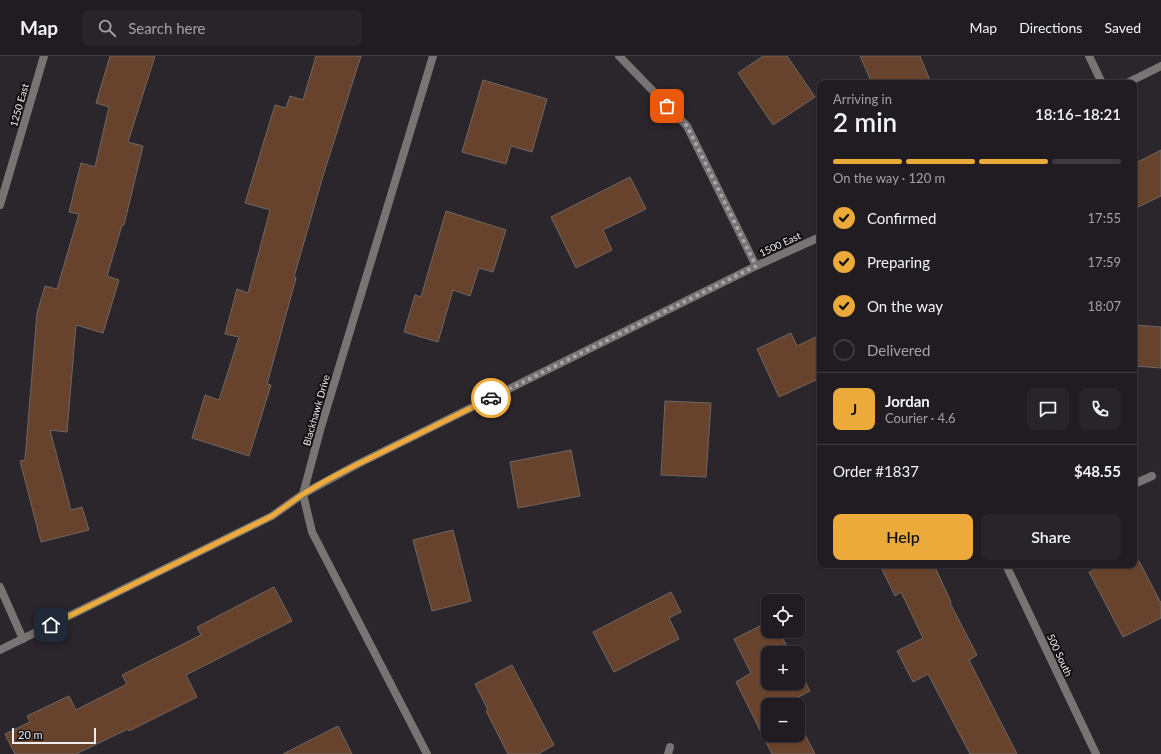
<!DOCTYPE html>
<html lang="en">
<head>
<meta charset="utf-8">
<style>
	body { margin:0; font-family:Lato,sans-serif; background:#28252a; color:#f1f3f6; height:100vh; display:flex; flex-direction:column; font-size:15px; white-space:nowrap }
	* { box-sizing:border-box; margin:0 }
	p { font-size:13px; color:#a2a1a5 }
	.icon { flex:none; width:22px; height:22px; fill:none; stroke:currentColor; stroke-width:2; stroke-linecap:round; stroke-linejoin:round }
	.map { position:relative; flex:1; overflow:hidden }
	.drawer { position:absolute; left:817px; top:24px; width:320px; height:488px; display:flex; flex-direction:column; background:#201c21; border-radius:8px; box-shadow:0 1px 3px #0004,0 0 0 1px #3d3a3f }
	.drawer>* { flex:none }
	.controls { position:absolute; left:761px; top:538px; display:grid; gap:8px }
	.controls a { display:grid; place-items:center; width:44px; height:44px; border-radius:8px; background:#201c21; box-shadow:0 1px 3px #0004,0 0 0 1px #3d3a3f; font-size:20px }
	.scale { position:absolute; left:12px; bottom:10px; width:84px; box-sizing:border-box; padding-left:4px; border:2px solid #efecef; border-top:0; font-size:11px; line-height:14px; white-space:nowrap; color:#efecef; -webkit-text-stroke:3px #131013; paint-order:stroke }
	.pin { position:absolute; display:grid; place-items:center; width:34px; height:34px; color:#fff; margin:-17px; border-radius:8px; box-shadow:0 2px 6px #0006 }
	.courier { position:absolute; display:grid; place-items:center; width:40px; height:40px; margin:-20px; border:3px solid #ebaa39; border-radius:50%; background:#fff; color:#222; box-shadow:0 1px 5px #0007 }
	.summary em { font-style:normal; font-weight:600 }
	.summary div { display:flex; flex-direction:column-reverse }
	.summary { display:flex; align-items:center; justify-content:space-between; height:68px; padding:0 16px }
	h1 { font-size:26px; font-weight:600; line-height:30px }
	.bar { display:grid; grid-template-columns:repeat(4,1fr); gap:6px 4px; align-content:center; height:48px; padding:0 16px }
	.bar i { height:5px; border-radius:3px; background:#3d3a3f }
	.bar .selected { background:#ebaa39 }
	.bar p { grid-column:span 4 }
	.line { display:flex; align-items:center; gap:10px; padding:0 16px; border-top:1px solid #3d3a3f }
	.line div { flex:1 }
	.round { display:grid; place-items:center; flex:none; width:42px; height:42px; border-radius:8px; background:#28252a }
	ol { padding:0 16px; list-style:none }
	li { display:flex; align-items:center; gap:12px; height:44px }
	li p { margin-inline-start:auto }
	li .icon { padding:4px; border-radius:50%; background:#ebaa39; color:#111; stroke-width:4 }
	li:last-child { color:#a2a1a5 }
	li i { width:22px; height:22px; border:2px solid #3d3a3f; border-radius:50% }
	.cta { display:flex; gap:8px; margin-top:auto; padding:8px 16px }
	.cta a { flex:1; height:46px; border-radius:8px; background:#ebaa39; color:#111; font-size:16px; font-weight:600; line-height:46px; text-align:center }
	.cta a+a { background:#28252a; color:#f1f3f6 }
	header { display:flex; align-items:center; gap:24px; box-sizing:border-box; height:56px; padding:0 20px; background:#201c21; border-bottom:1px solid #3d3a3f }
	header strong { font-size:19px }
	nav { display:flex; gap:22px; margin-inline-start:auto; font-size:14px }
	.search { width:280px; height:36px; background:#28252a; display:flex; align-items:center; gap:10px; box-sizing:border-box; padding:0 14px; border-radius:8px; color:#a2a1a5; font-size:15px }
	.map>svg:first-child { display:block }
	.building { fill:#67422c; stroke:#706863 }
	.lines { fill:none; stroke-linecap:round; stroke-linejoin:round }
	.minor { stroke:#797474; stroke-width:8 }
	.tertiary { stroke:#797474; stroke-width:8 }
	.done { stroke:#aaa7ab; stroke-width:4; stroke-dasharray:0 7.2 }
	.route { stroke:#ebaa39; stroke-width:5 }
	.labels { text-anchor:middle; dominant-baseline:central; stroke-width:4; stroke-linejoin:round; paint-order:stroke }
	.street-label { font-size:10px; fill:#efecef; stroke:#131013 }
</style>
</head>
<body>
<header>
<strong>Map</strong>
<div class="search"><svg class="icon" aria-label="search" viewBox="0 0 24 24"><circle cx="10" cy="10" r="6"/><path d="M15 15l6 6"/></svg>Search here</div>
<nav><a>Map</a><a>Directions</a><a>Saved</a></nav>
</header>
<div class="map">
<svg width="1161" height="698" viewBox="0 0 1161 698">
	<rect width="100%" height="100%" fill="#2b262c"/>
	<!-- building -->
	<g class="building">
		<polygon points="110,0 155,0 128,86 143,90 124,169 122,169 107,220 119,224 103,277 76,269 67,376 50,374 71,454 82,451 89,474 41,486 20,405 25,404 37,257 45,230 57,233 79,158 69,156 81,107 95,111 109,51 96,47"/>
		<polygon points="316,0 361,0 323,120 294,221 296,222 267,328 271,329 249,400 192,382 205,339 219,344 239,281 225,278 237,233 248,237 270,154 245,147 275,49 286,52 290,40 303,44"/>
		<polygon points="763,0 787,0 815,41 773,69 738,17"/>
		<polygon points="860,0 920,0 931,27 872,27"/>
		<polygon points="483,24 547,43 532,96 511,90 506,108 462,96"/>
		<polygon points="1161,94 1161,140 1134,153 1134,108"/>
		<polygon points="630,121 646,153 603,174 612,194 576,212 551,161"/>
		<polygon points="446,155 506,174 493,216 479,212 470,240 453,234 438,286 404,276 415,239 421,241"/>
		<polygon points="1134,269 1161,271 1161,312 1134,310"/>
		<polygon points="791,277 797,290 820,279 820,322 779,341 757,293"/>
		<polygon points="665,345 711,347 706,421 661,419"/>
		<polygon points="571,394 580,440 518,452 510,406"/>
		<polygon points="453,474 471,545 432,555 413,484"/>
		<polygon points="1139,505 1161,547 1161,562 1123,581 1089,516 1103,509 1134,509 1134,508"/>
		<polygon points="880,509 934,509 951,546 950,547 977,599 969,604 1017,698 970,698 928,618 913,626 897,595 923,582 901,536 895,540"/>
		<polygon points="274,531 292,565 186,619 197,641 129,675 128,673 76,698 15,698 5,678 30,666 27,660 69,640 76,654 127,628 122,619 201,579 197,571"/>
		<polygon points="671,536 681,556 669,562 679,583 614,616 593,576"/>
		<polygon points="768,566 768,575 779,575 790,597 768,597 768,627 798,627 798,612 810,635 789,646 790,649 768,649 768,679 798,679 798,665 815,698 772,698 736,626 751,617 734,583"/>
		<polygon points="512,609 554,689 538,698 508,698 486,655 488,654 475,628"/>
		<polygon points="338,670 352,698 283,698"/>
	</g>
	<g class="lines">
		<!-- minor -->
		<g class="minor">
			<polyline points="619,0 687,70 756,210"/>
			<polyline points="1089,0 1102,27"/>
			<polyline points="0,149 44,0"/>
			<polyline points="1134,428 1152,420"/>
			<polyline points="1006,509 1096,698"/>
			<polyline points="0,531 23,583"/>
			<polyline points="427,698 312,476 303,438 321,371 433,0"/>
			<polyline points="668,698 670,691"/>
		</g>
		<!-- tertiary -->
		<g class="tertiary">
			<polyline points="1127,27 1161,10"/>
			<polyline points="0,594 272,460 303,438 356,409 756,210 820,181"/>
		</g>
	</g>
	<g class="lines">
		<!-- done -->
		<polyline class="done" points="491,342 756,210 687,70 667,50"/>
		<!-- route -->
		<polyline class="route" points="51,569 272,460 303,438 329,423 356,409 491,342"/>
	</g>
	<g class="labels">
		<!-- street labels -->
		<g class="street-label">
			<text transform="translate(19 49) rotate(-74)">1250 East</text>
			<text transform="translate(780 188) rotate(-25)">1500 East</text>
			<text transform="translate(316 354) rotate(-74)">Blackhawk Drive</text>
			<text transform="translate(1060 599) rotate(65)">500 South</text>
		</g>
	</g>
</svg>
<div class="controls">
<a><svg class="icon" aria-label="locate" viewBox="0 0 24 24"><circle cx="12" cy="12" r="6"/><path d="M12 2v4M12 18v4M2 12h4M18 12h4"/></svg></a>
<a>+</a>
<a>−</a>
</div>
<div class="scale">20 m</div>
<div class="pin" style="left:667px;top:50px;background:#ea580c"><svg class="icon" aria-label="bag" viewBox="0 0 24 24"><path d="M5 8h14l-1 12H6zM9 8a3 3 0 0 1 6 0"/></svg></div>
<div class="pin" style="left:51px;top:569px;background:#1f2937"><svg class="icon" aria-label="home" viewBox="0 0 24 24"><path d="M3 11l9-7 9 7M6 9v11h12V9"/></svg></div>
<div class="courier" style="left:491px;top:342px"><svg class="icon" aria-label="car" viewBox="0 0 24 24"><path d="M5 17H2v-5l4-1 3-4h7l3 4 3 1v5h-3M9 17h6M6 11h13"/><circle cx="7" cy="17" r="2"/><circle cx="17" cy="17" r="2"/></svg></div>
<section class="drawer">
<div class="summary"><div><h1>2 min</h1><p>Arriving in</p></div><em>18:16–18:21</em></div>
<div class="bar"><i class="selected"></i><i class="selected"></i><i class="selected"></i><i></i><p>On the way · 120 m</p></div>
<ol>
<li><svg class="icon" aria-label="check" viewBox="0 0 24 24"><path d="M5 12l5 5 9-10"/></svg>Confirmed<p>17:55</p></li>
<li><svg class="icon" aria-label="check" viewBox="0 0 24 24"><path d="M5 12l5 5 9-10"/></svg>Preparing<p>17:59</p></li>
<li><svg class="icon" aria-label="check" viewBox="0 0 24 24"><path d="M5 12l5 5 9-10"/></svg>On the way<p>18:07</p></li>
<li><i></i>Delivered</li>
</ol>
<div class="line" style="height:72px"><b class="round" style="background:#ebaa39;color:#111">J</b><div><b>Jordan</b><p>Courier · 4.6</p></div><a class="round"><svg class="icon" aria-label="chat" viewBox="0 0 24 24"><path d="M4 5h16v11H9l-5 4z"/></svg></a><a class="round"><svg class="icon" aria-label="phone" viewBox="0 0 24 24"><path d="M5 4h4l2 5-3 2q2 4 5 5l2-3 5 2v4C11 20 4 13 5 4z"/></svg></a></div>
<div class="line" style="height:52px"><div>Order #1837</div><b>$48.55</b></div>
<div class="cta"><a>Help</a><a>Share</a></div>
</section>
</div>
</body>
</html>
